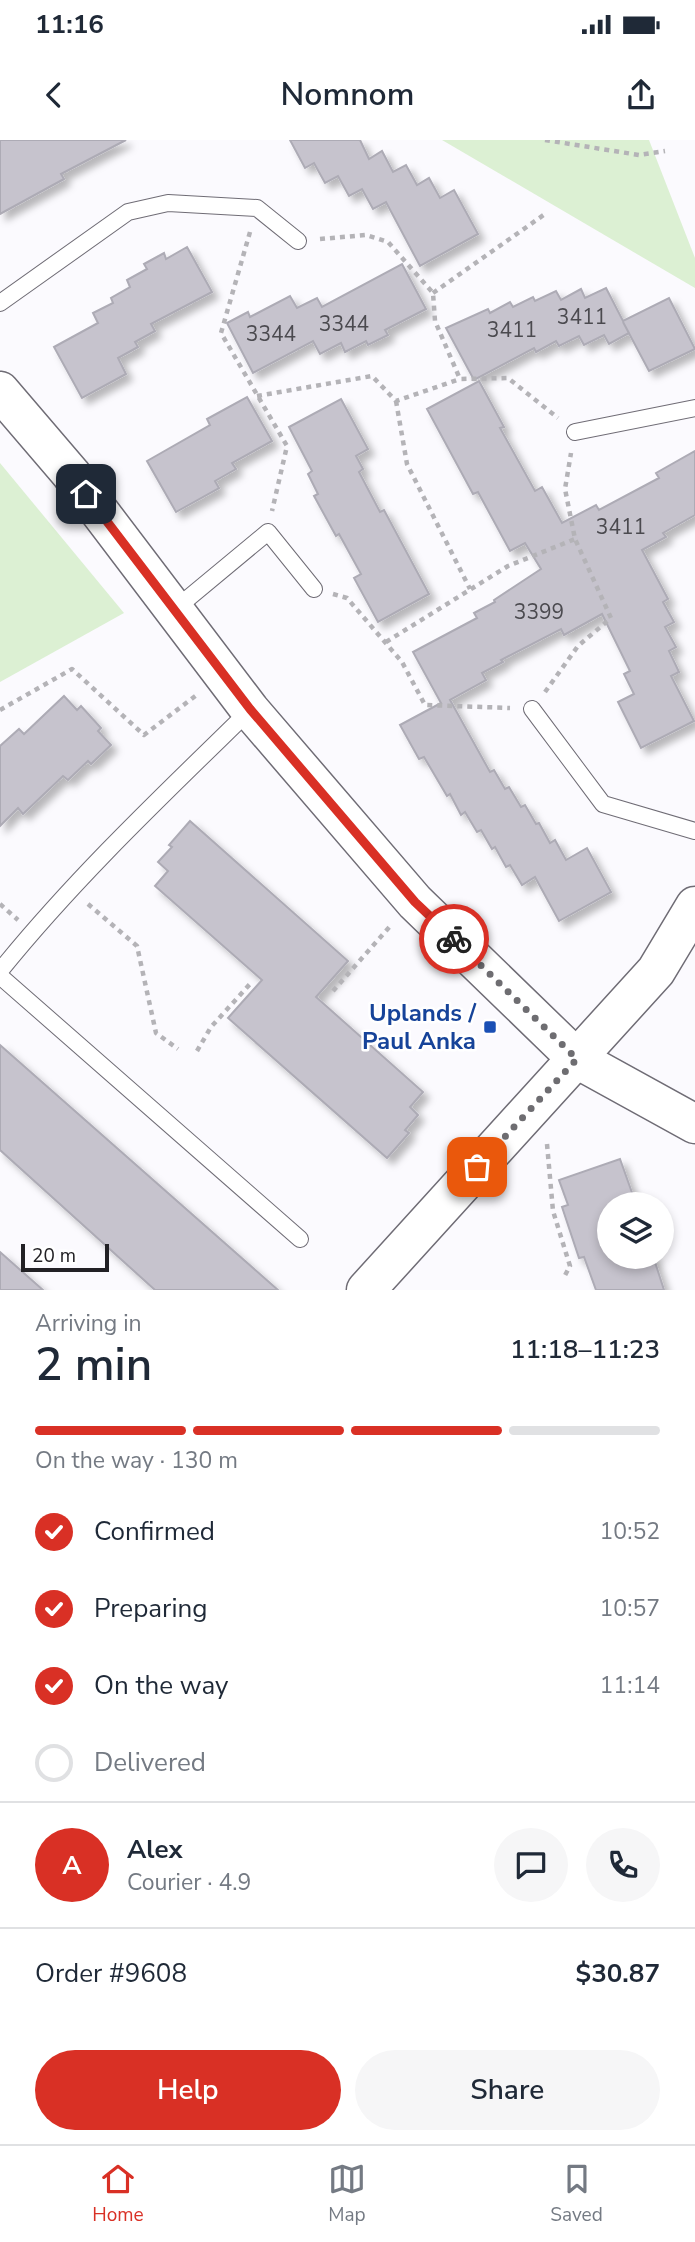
<!DOCTYPE html>
<html lang="en">
<head>
<meta charset="utf-8">
<style>
	body { margin:0; font-family:"Nunito Sans",sans-serif; background:#f6f6f7; color:#1f2937; height:100vh; display:flex; flex-direction:column; font-size:26px; white-space:nowrap }
	* { box-sizing:border-box; margin:0 }
	p { font-size:23px; color:#747a83 }
	.icon { flex:none; width:38px; height:38px; fill:none; stroke:currentColor; stroke-width:2; stroke-linecap:round; stroke-linejoin:round }
	.map { position:relative; height:1150px; overflow:hidden }
	.panel { display:flex; flex-direction:column; background:#fff; flex:1 }
	.panel>* { flex:none }
	.buttons { position:absolute; left:597px; top:1052px; display:grid; gap:14px }
	.buttons a { display:grid; place-items:center; width:77px; height:77px; border-radius:50%; background:#fff; box-shadow:0 4px 10px #0003; font-size:35px }
	.scale { position:absolute; left:21px; bottom:18px; width:88px; box-sizing:border-box; padding-left:7px; border:4px solid #222125; border-top:0; font-size:19px; line-height:24px; white-space:nowrap; color:#222125; -webkit-text-stroke:5px #fff; paint-order:stroke }
	.pin { position:absolute; display:grid; place-items:center; width:60px; height:60px; color:#fff; margin:-30px; border-radius:14px; box-shadow:0 4px 10px #0006 }
	.courier { position:absolute; display:grid; place-items:center; width:70px; height:70px; margin:-35px; border:5px solid #d93025; border-radius:50%; background:#fff; color:#222; box-shadow:0 2px 9px #0007 }
	.head em { font-style:normal; font-weight:600 }
	.head div { display:flex; flex-direction:column-reverse }
	.head { display:flex; align-items:center; justify-content:space-between; height:119px; padding:0 35px }
	h1 { font-size:46px; font-weight:600; line-height:52px }
	.bar { display:grid; grid-template-columns:repeat(4,1fr); gap:10px 7px; align-content:center; height:84px; padding:0 35px }
	.bar i { height:9px; border-radius:5px; background:#e0e1e3 }
	.bar .active { background:#d93025 }
	.bar p { grid-column:span 4 }
	.line { display:flex; align-items:center; gap:18px; padding:0 35px; border-top:2px solid #e0e1e3 }
	.line div { flex:1 }
	.round { display:grid; place-items:center; flex:none; width:74px; height:74px; border-radius:37px; background:#f6f6f7 }
	ol { padding:0 35px; list-style:none }
	li { display:flex; align-items:center; gap:21px; height:77px }
	li p { margin-inline-start:auto }
	li .icon { padding:7px; border-radius:50%; background:#d93025; color:#fff; stroke-width:4 }
	li:last-child { color:#747a83 }
	li i { width:38px; height:38px; border:4px solid #e0e1e3; border-radius:50% }
	.cta { display:flex; gap:14px; margin-top:auto; padding:14px 35px }
	.cta a { flex:1; height:80px; border-radius:42px; background:#d93025; color:#fff; font-size:28px; font-weight:600; line-height:80px; text-align:center }
	.cta a+a { background:#f6f6f7; color:#1f2937 }
	.status { display:flex; justify-content:space-between; align-items:center; height:49px; padding:0 35px; background:#fff; direction:ltr }
	.status svg { height:19px; fill:currentColor }
	header { display:flex; justify-content:space-between; align-items:center; height:91px; padding:0 35px; background:#fff; font-size:32px; font-weight:600 }
	.tab-bar { display:flex; justify-content:space-around; align-items:center; height:98px; border-top:2px solid #e0e1e3; background:#fff; font-size:19px; color:#747a83 }
	.tab-bar a { display:grid; justify-items:center; gap:4px }
	.tab-bar .active { color:#d93025 }
	.map>svg:first-child { display:block }
	.green { fill:#dcf0d3 }
	.building { fill:#c6c3cd; stroke:#adabb5; stroke-width:2; filter:url(#shadow) }
	.lines { fill:none; stroke-linecap:round; stroke-linejoin:round }
	.service-casing { stroke:#6f6c75; stroke-width:18 }
	.tertiary-casing { stroke:#6f6c75; stroke-width:41 }
	.path { stroke:#b4b3b7; stroke-width:4.5; stroke-dasharray:5 5; stroke-linecap:butt }
	.service { stroke:#fff; stroke-width:16 }
	.tertiary { stroke:#fff; stroke-width:38 }
	.done { stroke:#6e6d71; stroke-width:7; stroke-dasharray:0 12.6 }
	.route { stroke:#d93025; stroke-width:9 }
	.transit-dot { fill:#1a4fb4; stroke:#fff; stroke-width:2.5 }
	.labels { text-anchor:middle; dominant-baseline:central; stroke-width:5; stroke-linejoin:round; paint-order:stroke }
	.number-label { font-size:21px; fill:#4b4a4f }
	.transit-label { font-size:24px; font-weight:bold; fill:#164399; stroke:#fff; text-anchor:end }
</style>
</head>
<body>
<div class="status"><b>11:16</b><svg viewBox="0 0 49 12"><path d="M0 12V9h3v3zM5 12V6h3v6zM10 12V3h3v9zM15 12V0h3v12zM26 1h20v11H26zM47 4h2v5h-2z"/></svg></div>
<header><svg class="icon" aria-label="back" viewBox="0 0 24 24"><path d="M15 5l-7 7 7 7"/></svg>Nomnom<svg class="icon" aria-label="share" viewBox="0 0 24 24"><path d="M12 15V3M7 8l5-5 5 5M5 13v7h14v-7"/></svg></header>
<div class="map">
<svg width="695" height="1150" viewBox="0 0 695 1150">
	<defs>
		<filter id="shadow"><feDropShadow dx="6" dy="6" stdDeviation="3.5" flood-color="#0004"/></filter>
	</defs>
	<rect width="100%" height="100%" fill="#fbfafe"/>
	<!-- green -->
	<g class="green">
		<polygon points="442,0 649,0 695,118 695,148"/>
		<polygon points="0,323 124,473 0,542"/>
	</g>
	<!-- building -->
	<g class="building">
		<polygon points="0,0 126,0 61,34 64,39 0,74"/>
		<polygon points="290,0 360,0 369,19 382,11 393,32 406,25 417,45 429,38 440,58 454,50 478,94 420,126 386,62 373,69 362,49 349,56 338,36 325,43 314,23 305,28"/>
		<polygon points="187,107 212,152 151,184 155,191 135,202 138,207 118,218 126,234 82,258 54,207 98,183 93,173 113,163 111,158 130,147 127,140 147,129 144,124 164,113 166,119"/>
		<polygon points="402,124 426,169 385,190 388,195 368,205 366,201 345,212 341,203 320,214 313,201 253,233 227,183 248,172 250,177 290,156 297,168 317,158 322,167"/>
		<polygon points="606,148 623,181 669,158 695,209 649,231 623,182 629,193 609,204 604,195 584,205 579,196 559,206 556,201 536,212 534,208 474,240 446,188 488,169 490,173 510,162 513,167 533,157 535,161 556,151 561,160 581,149 585,158"/>
		<polygon points="479,241 504,287 500,288 535,351 542,347 562,383 596,365 599,370 659,338 656,333 695,311 695,375 663,393 666,397 642,410 668,459 663,462 674,482 665,487 676,507 669,511 679,532 671,536 694,581 641,608 618,562 634,554 624,534 630,531 602,474 564,495 561,489 501,520 503,522 482,533 486,540 450,560 490,632 494,630 505,649 509,647 521,667 525,665 536,684 539,683 550,703 555,700 566,720 587,708 611,752 559,781 535,737 522,745 510,725 506,727 495,707 492,709 481,690 477,692 465,672 461,675 450,654 447,656 424,617 419,619 400,585 441,563 413,512 477,478 474,473 495,462 494,460 541,429 525,403 510,411 478,352 473,354 427,269"/>
		<polygon points="247,257 272,301 232,323 236,329 215,341 219,348 176,372 147,321 210,285 207,279"/>
		<polygon points="341,259 368,309 356,316 363,329 359,332 380,372 384,370 429,454 378,482 354,438 361,434 339,394 336,396 314,356 318,354 308,334 312,331 289,287"/>
		<polygon points="64,556 77,570 81,566 101,588 98,591 111,605 91,624 88,621 68,640 63,636 23,674 18,668 0,686 0,606 19,589 24,594"/>
		<polygon points="190,681 348,821 316,857 423,952 410,967 418,975 405,990 409,993 387,1018 228,878 262,840 155,746 168,731 158,722 172,707 169,705"/>
		<polygon points="0,905 278,1150 155,1150 0,1010"/>
		<polygon points="620,1019 636,1064 609,1064 609,1116 653,1116 664,1150 596,1150 584,1117 579,1118 562,1067 568,1065 559,1040"/>
		<polygon points="0,1112 43,1150 0,1150"/>
	</g>
	<g class="lines">
		<defs>
			<g id="service">
				<polyline points="0,163 128,72 168,63 257,68 298,101"/>
				<polyline points="575,292 695,268"/>
				<polyline points="174,470 268,392 314,449"/>
				<polyline points="532,569 603,664 695,691"/>
				<path d="M 0,831 C 76,737 164,654 250,570"/>
				<polyline points="0,836 300,1099"/>
			</g>
			<g id="tertiary">
				<polyline points="0,251 71,334 250,570 415,762 577,919 695,984"/>
				<polyline points="366,1150 656,831 695,766"/>
			</g>
		</defs>
		<!-- service casing -->
		<use href="#service" class="service-casing"/>
		<!-- tertiary casing -->
		<use href="#tertiary" class="tertiary-casing"/>
		<!-- path -->
		<g class="path">
			<polyline points="545,0 639,15 665,11"/>
			<polyline points="250,92 221,193 287,306 272,371"/>
			<polyline points="320,99 366,95 388,102 433,153 435,181 460,239 508,238 558,278"/>
			<polyline points="433,153 545,74"/>
			<polyline points="257,256 372,236 396,261 460,239"/>
			<polyline points="396,261 407,324 470,449"/>
			<polyline points="333,454 347,458 402,522 425,565 510,568"/>
			<polyline points="386,502 508,426 575,399"/>
			<polyline points="545,552 578,506 611,478 575,399 565,349 571,313"/>
			<polyline points="0,570 72,529 144,595 198,554"/>
			<polyline points="0,764 18,780"/>
			<polyline points="88,764 137,806 156,893 178,909"/>
			<polyline points="333,851 392,784"/>
			<polyline points="197,911 211,887 250,844"/>
			<polyline points="547,1004 553,1071 570,1126 563,1139"/>
		</g>
		<!-- service -->
		<use href="#service" class="service"/>
		<!-- tertiary -->
		<use href="#tertiary" class="tertiary"/>
	</g>
	<g class="lines">
		<!-- done -->
		<polyline class="done" points="454,799 577,919 477,1027"/>
		<!-- route -->
		<polyline class="route" points="86,354 250,569 415,762 454,799"/>
	</g>
	<!-- markers -->
	<rect class="transit-dot" x="483" y="880" width="14" height="14" rx="3.5"/>
	<g class="labels">
		<!-- number labels -->
		<g class="number-label">
			<text x="582" y="177">3411</text>
			<text x="344" y="184">3344</text>
			<text x="512" y="190">3411</text>
			<text x="271" y="194">3344</text>
			<text x="621" y="387">3411</text>
			<text x="539" y="472">3399</text>
		</g>
		<!-- transit labels -->
		<g class="transit-label">
			<text x="476" y="873">Uplands /<tspan x="476" dy="28">Paul Anka</tspan></text>
		</g>
	</g>
</svg>
<div class="buttons">
<a><svg class="icon" aria-label="layers" viewBox="0 0 24 24"><path d="M12 4l9 5-9 5-9-5zM3 14l9 5 9-5"/></svg></a>
</div>
<div class="scale">20 m</div>
<div class="pin" style="left:477px;top:1027px;background:#ea580c"><svg class="icon" aria-label="bag" viewBox="0 0 24 24"><path d="M5 8h14l-1 12H6zM9 8a3 3 0 0 1 6 0"/></svg></div>
<div class="pin" style="left:86px;top:354px;background:#1f2937"><svg class="icon" aria-label="home" viewBox="0 0 24 24"><path d="M3 11l9-7 9 7M6 9v11h12V9"/></svg></div>
<div class="courier" style="left:454px;top:799px"><svg class="icon" aria-label="bike" viewBox="0 0 24 24"><circle cx="6" cy="16" r="4"/><circle cx="18" cy="16" r="4"/><path d="M6 16l4-8h5l3 8M10 8l3 8H6M13 5h3"/></svg></div>
</div>
<section class="panel">
<div class="head"><div><h1>2 min</h1><p>Arriving in</p></div><em>11:18–11:23</em></div>
<div class="bar"><i class="active"></i><i class="active"></i><i class="active"></i><i></i><p>On the way · 130 m</p></div>
<ol>
<li><svg class="icon" aria-label="check" viewBox="0 0 24 24"><path d="M5 12l5 5 9-10"/></svg>Confirmed<p>10:52</p></li>
<li><svg class="icon" aria-label="check" viewBox="0 0 24 24"><path d="M5 12l5 5 9-10"/></svg>Preparing<p>10:57</p></li>
<li><svg class="icon" aria-label="check" viewBox="0 0 24 24"><path d="M5 12l5 5 9-10"/></svg>On the way<p>11:14</p></li>
<li><i></i>Delivered</li>
</ol>
<div class="line" style="height:126px"><b class="round" style="background:#d93025;color:#fff">A</b><div><b>Alex</b><p>Courier · 4.9</p></div><a class="round"><svg class="icon" aria-label="chat" viewBox="0 0 24 24"><path d="M4 5h16v11H9l-5 4z"/></svg></a><a class="round"><svg class="icon" aria-label="phone" viewBox="0 0 24 24"><path d="M5 4h4l2 5-3 2q2 4 5 5l2-3 5 2v4C11 20 4 13 5 4z"/></svg></a></div>
<div class="line" style="height:91px"><div>Order #9608</div><b>$30.87</b></div>
<div class="cta"><a>Help</a><a>Share</a></div>
</section>
<nav class="tab-bar">
<a class="active"><svg class="icon" aria-label="home" viewBox="0 0 24 24"><path d="M3 11l9-7 9 7M6 9v11h12V9"/></svg>Home</a>
<a><svg class="icon" aria-label="map" viewBox="0 0 24 24"><path d="M3 6l6-2 6 2 6-2v14l-6 2-6-2-6 2zM9 4v14M15 6v14"/></svg>Map</a>
<a><svg class="icon" aria-label="saved" viewBox="0 0 24 24"><path d="M7 4h10v16l-5-4-5 4z"/></svg>Saved</a>
</nav>
</body>
</html>
